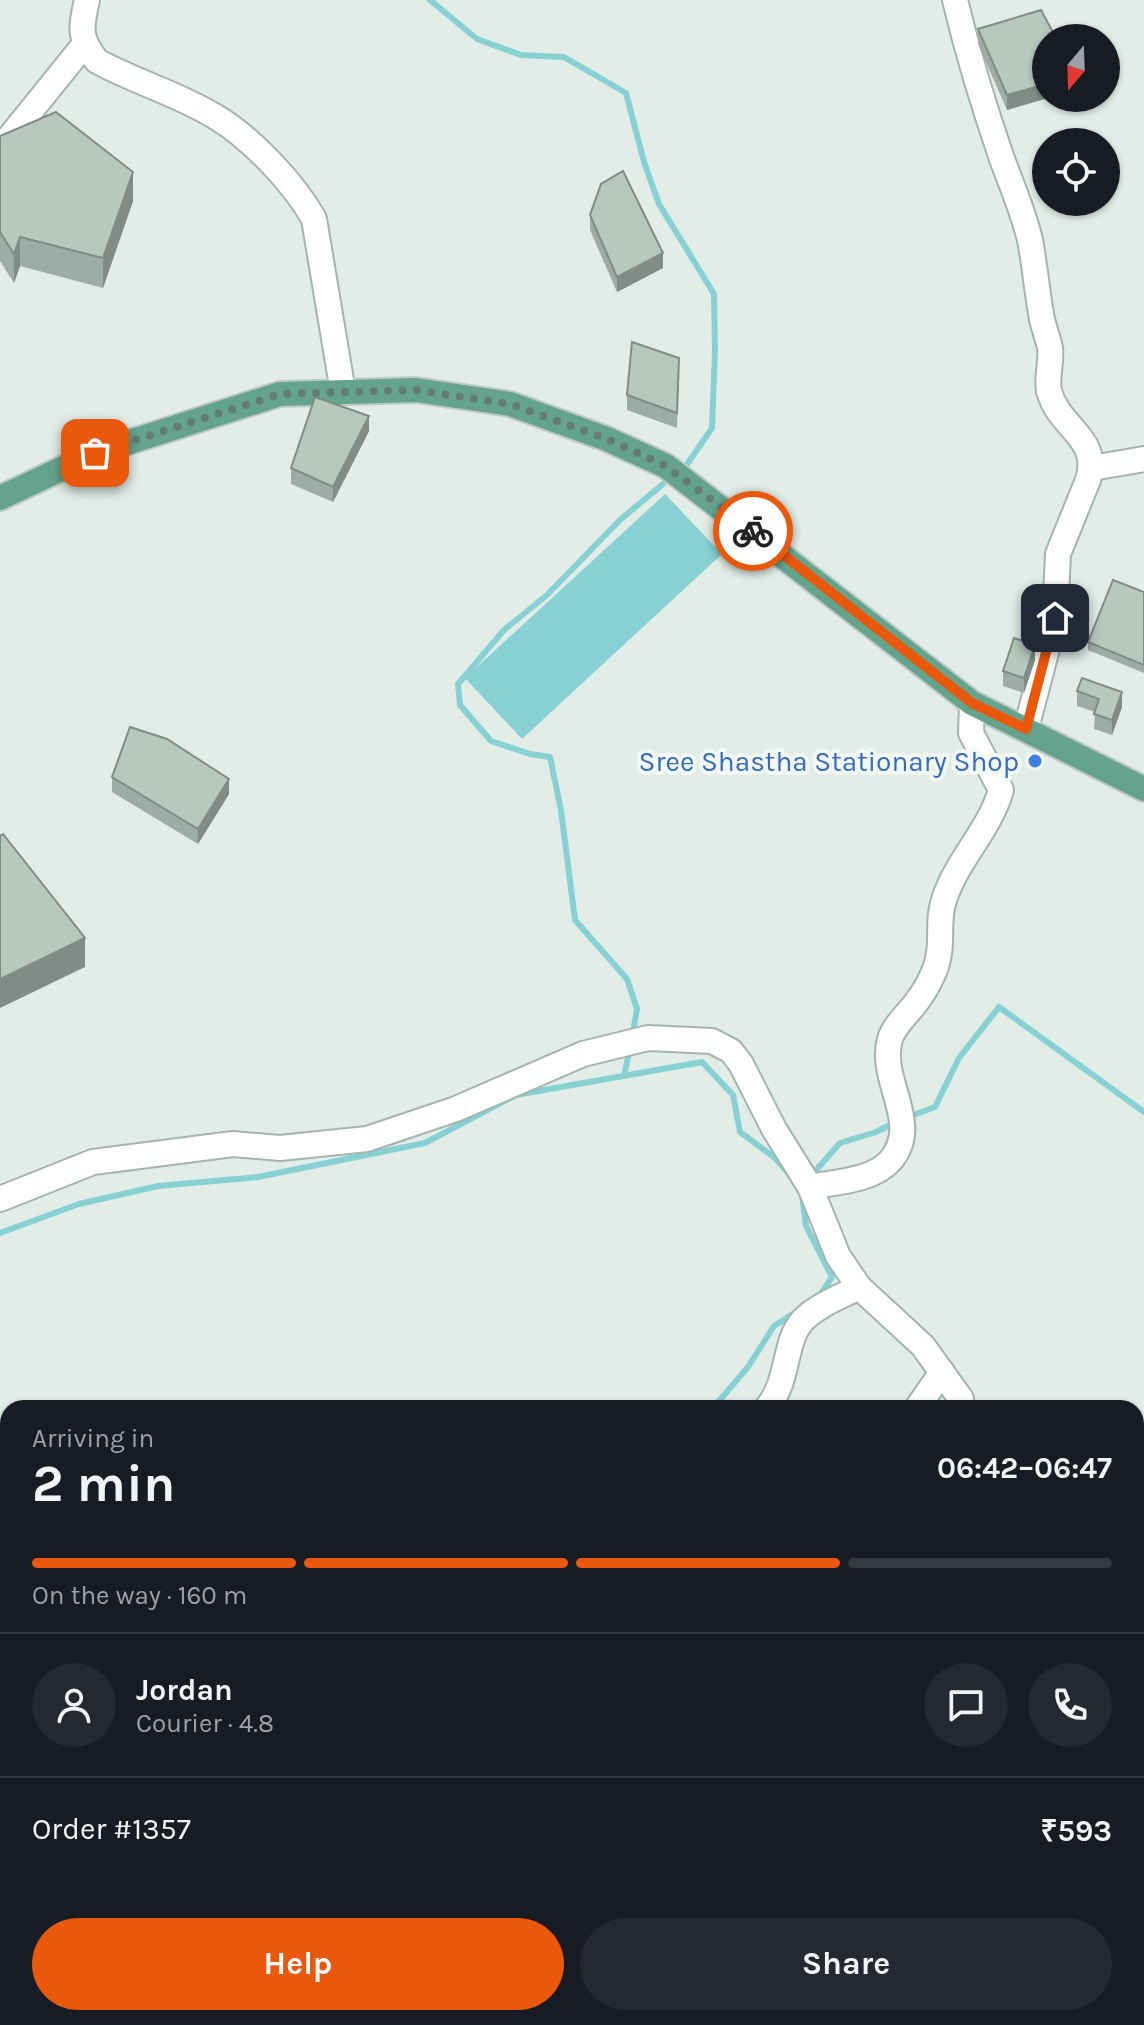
<!DOCTYPE html>
<html lang="en">
<head>
<meta charset="utf-8">
<style>
	body { margin:0; font-family:Karla,sans-serif; background:#242831; color:#f1f3f6; height:100vh; display:flex; flex-direction:column; font-size:30px; white-space:nowrap }
	* { box-sizing:border-box; margin:0 }
	p { font-size:26px; color:#9ea1a6 }
	.icon { flex:none; width:44px; height:44px; fill:none; stroke:currentColor; stroke-width:2; stroke-linecap:round; stroke-linejoin:round }
	.map { position:relative; flex:1; overflow:hidden }
	.sheet { position:absolute; left:0px; top:1400px; width:1144px; height:626px; display:flex; flex-direction:column; background:#171b24; border-radius:24px 24px 0 0; box-shadow:0 2px 6px #0004 }
	.sheet>* { flex:none }
	.needle { width:52px; rotate:199deg }
	.controls { position:absolute; left:1032px; top:24px; display:grid; gap:16px }
	.controls a { display:grid; place-items:center; width:88px; height:88px; border-radius:50%; background:#171b24; box-shadow:0 2px 6px #0004; font-size:40px }
	.pin { position:absolute; display:grid; place-items:center; width:68px; height:68px; color:#fff; margin:-34px; border-radius:16px; box-shadow:0 4px 12px #0006 }
	.courier { position:absolute; display:grid; place-items:center; width:80px; height:80px; margin:-40px; border:6px solid #ea580c; border-radius:50%; background:#fff; color:#222; box-shadow:0 2px 10px #0007 }
	.summary em { font-style:normal; font-weight:700 }
	.summary div { display:flex; flex-direction:column-reverse }
	.summary { display:flex; align-items:center; justify-content:space-between; height:136px; padding:0 32px }
	h1 { font-size:52px; font-weight:700; line-height:60px }
	.bar { display:grid; grid-template-columns:repeat(4,1fr); gap:12px 8px; align-content:center; height:96px; padding:0 32px }
	.bar i { height:10px; border-radius:6px; background:#363941 }
	.bar .current { background:#ea580c }
	.bar p { grid-column:span 4 }
	.line { display:flex; align-items:center; gap:20px; padding:0 32px; border-top:2px solid #363941 }
	.line div { flex:1 }
	.round { display:grid; place-items:center; flex:none; width:84px; height:84px; border-radius:42px; background:#242831 }
	.action { display:flex; gap:16px; margin-top:auto; padding:16px 32px }
	.action a { flex:1; height:92px; border-radius:48px; background:#ea580c; color:#fff; font-size:32px; font-weight:700; line-height:92px; text-align:center }
	.action a+a { background:#242831; color:#f1f3f6 }
	.map>svg:first-child { display:block }
	.water { fill:#87d1d4 }
	.lines { fill:none; stroke-linecap:round; stroke-linejoin:round }
	.stream { stroke:#87d1d4; stroke-width:6 }
	.canal { stroke:#87d1d4; stroke-width:20 }
	.minor-casing { stroke:#a4b5ad; stroke-width:28 }
	.major-casing { stroke:#c1c9c6; stroke-width:28 }
	.minor { stroke:#fff; stroke-width:24 }
	.major { stroke:#64a48d; stroke-width:24 }
	.wall { fill:#9daca4 }
	.shaded-wall { fill:#808c86 }
	.building { fill:#b7c8bf; stroke:#808c86; stroke-width:2 }
	.done { stroke:#657c72; stroke-width:8; stroke-dasharray:0 14.4 }
	.route { stroke:#ea580c; stroke-width:10 }
	.shop-dot { fill:#3f7fe0; stroke:#f2f9f5; stroke-width:3 }
	.labels { text-anchor:middle; dominant-baseline:central; stroke-width:8; stroke-linejoin:round; paint-order:stroke }
	.shop-label { font-size:28px; fill:#366cbe; stroke:#f2f9f5; text-anchor:end }
</style>
</head>
<body>
<div class="map">
<svg width="1144" height="2025" viewBox="0 0 1144 2025">
	<rect width="100%" height="100%" fill="#e2ede7"/>
	<!-- water -->
	<polygon class="water" points="665,494 722,554 522,739 465,678"/>
	<g class="lines">
		<!-- stream -->
		<g class="stream">
			<polyline points="430,0 477,39 521,55 564,57 626,93 644,162 659,204 714,294 715,351 712,428 688,463"/>
			<polyline points="634,1026 637,1009 627,979 575,920 561,810 550,757 530,754 491,741 460,705 458,684 504,630 547,595 621,519 663,484"/>
			<polyline points="624,1076 628,1057"/>
			<polyline points="908,1117 935,1107 959,1058 999,1007 1144,1112"/>
			<polyline points="817,1169 840,1143 876,1132 894,1123"/>
			<polyline points="802,1195 806,1226 832,1277 819,1297"/>
			<polyline points="0,1233 79,1204 158,1186 258,1177 425,1143 516,1095 702,1062 733,1095 740,1132 775,1158 790,1175"/>
			<polyline points="713,1408 748,1367 774,1326 796,1312"/>
			<polyline points="0,1502 8,1505"/>
		</g>
		<!-- canal -->
		<polyline class="canal" points="0,1963 8,1970"/>
		<defs>
			<g id="minor">
				<path d="M 87,0 C 81,28 78,37 97,61 C 135,82 179,94 216,117 C 251,138 294,183 314,219 L 343,392"/>
				<path d="M 955,0 C 968,54 984,107 1002,159 C 1012,186 1023,211 1030,240 C 1035,266 1037,293 1042,319 C 1044,329 1048,338 1050,348 C 1052,362 1046,377 1049,391 C 1059,429 1101,437 1088,480 L 1058,554 L 1055,618 L 1026,729"/>
				<polyline points="0,149 84,45"/>
				<polyline points="1092,468 1144,459"/>
				<polyline points="0,1199 93,1162 233,1144 280,1148 367,1139 456,1109 583,1054 648,1038 712,1041 731,1051 741,1064 774,1129 810,1187"/>
				<path d="M 767,1408 C 790,1380 783,1342 803,1320 C 818,1305 840,1297 859,1287"/>
				<polyline points="917,1408 942,1372"/>
				<path d="M 962,1408 L 961,1399 L 923,1346 L 859,1287 L 838,1256 L 810,1187 C 835,1182 872,1181 890,1161 C 923,1124 878,1081 890,1039 C 894,1025 910,1012 918,1000 C 924,992 929,983 933,974 C 946,946 935,922 945,897 C 958,859 990,829 1001,790 L 971,733 L 972,703"/>
				<polyline points="1136,1629 1144,1634"/>
				<polyline points="0,1928 8,1938"/>
				<polyline points="76,2018 82,2025"/>
				<polyline points="961,2018 965,2025"/>
				<polyline points="315,2025 320,2018"/>
			</g>
			<polyline id="major" points="0,498 95,453 280,394 416,390 510,404 607,439 666,466 972,703 1144,789"/>
		</defs>
		<!-- minor casing -->
		<use href="#minor" class="minor-casing"/>
		<!-- major casing -->
		<use href="#major" class="major-casing"/>
		<!-- minor -->
		<use href="#minor" class="minor"/>
		<!-- major -->
		<use href="#major" class="major"/>
	</g>
	<!-- wall -->
	<g class="wall">
		<polygon points="978,29 1046,98 1048,98 1007,110 978,44"/>
		<polygon points="1065,98 1084,98 1084,105"/>
		<polygon points="0,136 133,201 103,288 20,266 14,283 0,261"/>
		<polygon points="590,215 663,268 617,292 590,230"/>
		<polygon points="679,373 677,428 627,410 627,395"/>
		<polygon points="369,431 333,502 291,484 291,468"/>
		<polygon points="1144,592 1144,673 1088,650 1088,642"/>
		<polygon points="1035,660 1024,693 1003,686 1003,671"/>
		<polygon points="1077,691 1122,707 1112,735 1094,729 1095,712 1077,706"/>
		<polygon points="112,777 229,794 198,844 112,792"/>
	</g>
	<!-- shaded-wall -->
	<g class="shaded-wall">
		<polygon points="1046,84 1046,98 1048,98 1007,110 1007,95"/>
		<polygon points="133,172 133,201 103,288 103,258"/>
		<polygon points="20,237 20,266 14,283 14,254"/>
		<polygon points="663,253 663,268 617,292 617,277"/>
		<polygon points="369,416 369,431 333,502 333,487"/>
		<polygon points="1035,645 1035,660 1024,693 1024,678"/>
		<polygon points="1122,692 1122,707 1112,735 1112,720"/>
		<polygon points="229,779 229,794 198,844 198,829"/>
		<polygon points="85,938 85,967 0,1008 0,979"/>
	</g>
	<!-- building -->
	<g class="building">
		<polygon points="1041,10 1056,38 1046,38 1046,84 1007,95 978,29"/>
		<polygon points="56,112 133,172 103,258 20,237 14,254 0,232 0,136"/>
		<polygon points="623,171 663,253 617,277 590,215 601,184"/>
		<polygon points="632,342 679,358 677,413 627,395"/>
		<polygon points="315,397 369,416 333,487 291,468"/>
		<polygon points="1113,580 1144,592 1144,665 1088,642"/>
		<polygon points="1014,638 1035,645 1024,678 1003,671"/>
		<polygon points="1082,678 1122,692 1112,720 1094,714 1099,699 1077,691"/>
		<polygon points="130,727 167,739 229,779 198,829 112,777"/>
		<polygon points="3,834 85,938 0,979 0,836"/>
	</g>
	<g class="lines">
		<!-- done -->
		<polyline class="done" points="95,453 280,394 416,390 510,404 607,439 666,466 753,531"/>
		<!-- route -->
		<polyline class="route" points="753,531 972,703 1026,729 1055,618"/>
	</g>
	<!-- markers -->
	<circle class="shop-dot" cx="1035" cy="761" r="8"/>
	<g class="labels">
		<!-- shop labels -->
		<g class="shop-label">
			<text x="1019" y="761">Sree Shastha Stationary Shop</text>
		</g>
	</g>
</svg>
<div class="controls">
<a><svg class="needle" viewBox="-14 -14 28 28"><path d="M0-13l5 13h-10z" fill="#e53935"/><path d="M0 13l5-13h-10z" fill="#9ea1a6"/></svg></a>
<a><svg class="icon" aria-label="locate" viewBox="0 0 24 24"><circle cx="12" cy="12" r="6"/><path d="M12 2v4M12 18v4M2 12h4M18 12h4"/></svg></a>
</div>
<div class="pin" style="left:95px;top:453px;background:#ea580c"><svg class="icon" aria-label="bag" viewBox="0 0 24 24"><path d="M5 8h14l-1 12H6zM9 8a3 3 0 0 1 6 0"/></svg></div>
<div class="pin" style="left:1055px;top:618px;background:#1f2937"><svg class="icon" aria-label="home" viewBox="0 0 24 24"><path d="M3 11l9-7 9 7M6 9v11h12V9"/></svg></div>
<div class="courier" style="left:753px;top:531px"><svg class="icon" aria-label="bike" viewBox="0 0 24 24"><circle cx="6" cy="16" r="4"/><circle cx="18" cy="16" r="4"/><path d="M6 16l4-8h5l3 8M10 8l3 8H6M13 5h3"/></svg></div>
<section class="sheet">
<div class="summary"><div><h1>2 min</h1><p>Arriving in</p></div><em>06:42–06:47</em></div>
<div class="bar"><i class="current"></i><i class="current"></i><i class="current"></i><i></i><p>On the way · 160 m</p></div>
<div class="line" style="height:144px"><a class="round"><svg class="icon" aria-label="person" viewBox="0 0 24 24"><circle cx="12" cy="8" r="4"/><path d="M4 21q1-7 8-7t8 7"/></svg></a><div><b>Jordan</b><p>Courier · 4.8</p></div><a class="round"><svg class="icon" aria-label="chat" viewBox="0 0 24 24"><path d="M4 5h16v11H9l-5 4z"/></svg></a><a class="round"><svg class="icon" aria-label="phone" viewBox="0 0 24 24"><path d="M5 4h4l2 5-3 2q2 4 5 5l2-3 5 2v4C11 20 4 13 5 4z"/></svg></a></div>
<div class="line" style="height:104px"><div>Order #1357</div><b>₹593</b></div>
<div class="action"><a>Help</a><a>Share</a></div>
</section>
</div>
</body>
</html>
